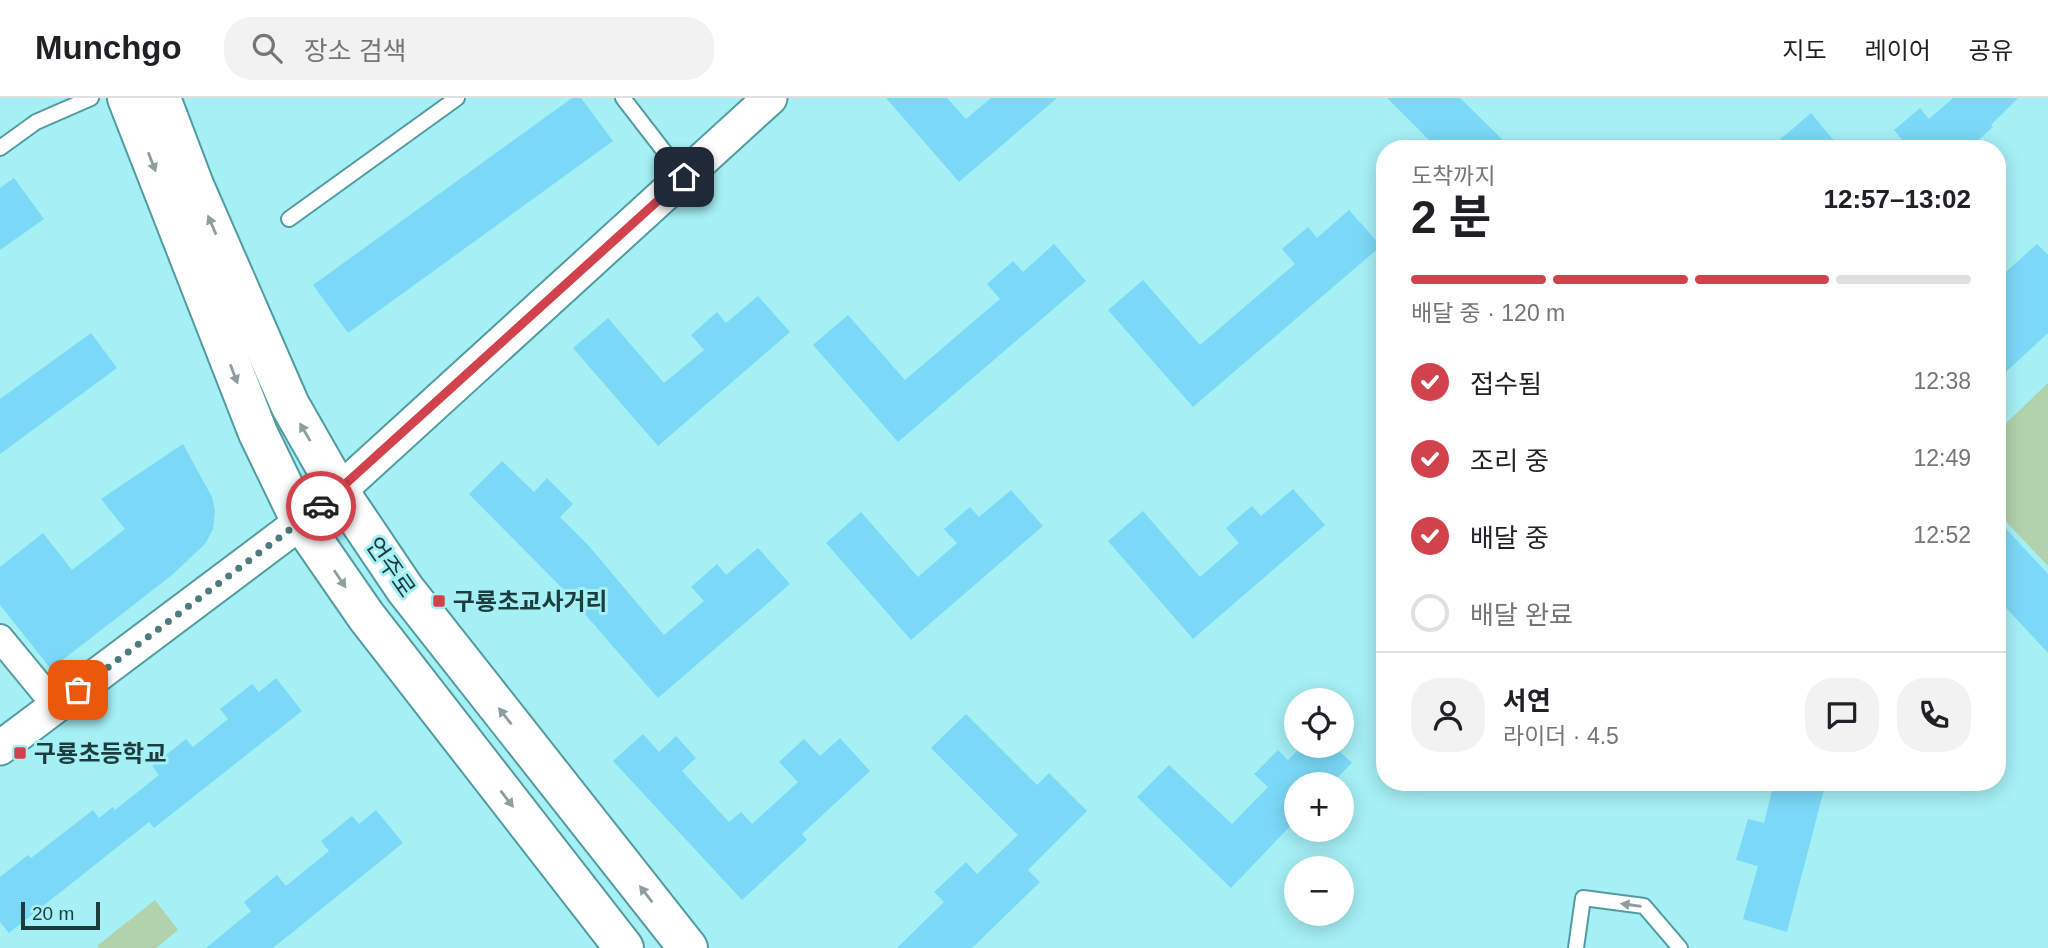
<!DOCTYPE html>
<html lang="ko">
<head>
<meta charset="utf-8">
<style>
	body { margin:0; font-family:Helvetica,"Noto Sans KR",sans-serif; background:#f2f2f2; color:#202124; height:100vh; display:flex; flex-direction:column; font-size:26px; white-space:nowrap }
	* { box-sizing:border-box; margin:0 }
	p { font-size:23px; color:#757577 }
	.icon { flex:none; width:38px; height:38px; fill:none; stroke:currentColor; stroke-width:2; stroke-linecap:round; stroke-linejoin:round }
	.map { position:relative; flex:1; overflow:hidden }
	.drawer { position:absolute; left:1376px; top:42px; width:630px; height:651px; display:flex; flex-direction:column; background:#fff; border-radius:28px; box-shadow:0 4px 18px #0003 }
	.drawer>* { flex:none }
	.buttons { position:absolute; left:1284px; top:590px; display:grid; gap:14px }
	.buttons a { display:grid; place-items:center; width:70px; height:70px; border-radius:50%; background:#fff; box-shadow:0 4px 18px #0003; font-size:35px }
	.scale { position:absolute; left:21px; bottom:18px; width:79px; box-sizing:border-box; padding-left:7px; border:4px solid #1d3c3e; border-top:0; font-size:19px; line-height:24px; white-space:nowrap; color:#1d3c3e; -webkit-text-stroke:5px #a5f0f5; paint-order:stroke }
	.pin { position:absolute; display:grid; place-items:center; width:60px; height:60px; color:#fff; margin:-30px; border-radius:14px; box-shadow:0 4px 10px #0006 }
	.courier { position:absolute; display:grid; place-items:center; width:70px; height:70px; margin:-35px; border:5px solid #d2424c; border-radius:50%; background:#fff; color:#222; box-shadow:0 2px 9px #0007 }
	.head em { font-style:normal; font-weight:700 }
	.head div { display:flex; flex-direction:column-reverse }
	.head { display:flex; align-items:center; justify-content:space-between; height:119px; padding:0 35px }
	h1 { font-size:46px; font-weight:700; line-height:52px }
	.bar { display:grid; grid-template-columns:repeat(4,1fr); gap:10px 7px; align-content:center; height:84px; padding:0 35px }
	.bar i { height:9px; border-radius:5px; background:#e0e0e0 }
	.bar .current { background:#d2424c }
	.bar p { grid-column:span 4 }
	.line { display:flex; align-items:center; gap:18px; padding:0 35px; border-top:2px solid #e0e0e0 }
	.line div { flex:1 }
	.round { display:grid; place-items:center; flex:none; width:74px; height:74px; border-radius:28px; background:#f2f2f2 }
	ol { padding:0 35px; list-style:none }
	li { display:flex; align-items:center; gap:21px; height:77px }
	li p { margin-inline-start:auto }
	li .icon { padding:7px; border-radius:50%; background:#d2424c; color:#fff; stroke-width:4 }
	li:last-child { color:#757577 }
	li i { width:38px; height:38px; border:4px solid #e0e0e0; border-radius:50% }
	header { display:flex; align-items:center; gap:42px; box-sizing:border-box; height:98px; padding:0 35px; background:#fff; border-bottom:2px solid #e0e0e0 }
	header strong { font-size:33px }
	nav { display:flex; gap:38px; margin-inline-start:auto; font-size:24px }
	.search { width:490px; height:63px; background:#f2f2f2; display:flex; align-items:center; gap:18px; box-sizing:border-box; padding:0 24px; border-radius:28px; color:#757577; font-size:26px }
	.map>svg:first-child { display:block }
	.green { fill:#b1d2ab }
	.building { fill:#7bd9f7 }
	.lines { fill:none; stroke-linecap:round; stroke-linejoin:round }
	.service-casing { stroke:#529ca1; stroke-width:18 }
	.minor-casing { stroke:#529ca1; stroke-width:30 }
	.tertiary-casing { stroke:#529ca1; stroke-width:37 }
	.primary-casing { stroke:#529ca1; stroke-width:42 }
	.service { stroke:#fff; stroke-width:14 }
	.minor { stroke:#fff; stroke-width:26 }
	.tertiary { stroke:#fff; stroke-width:33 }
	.primary { stroke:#fff; stroke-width:38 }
	.oneway { fill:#8e9e9e }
	.done { stroke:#4d7b7e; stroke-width:7; stroke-dasharray:0 12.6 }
	.route { stroke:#d2424c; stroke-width:9 }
	.poi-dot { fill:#d2424c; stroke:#a5f0f5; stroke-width:2.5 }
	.labels { text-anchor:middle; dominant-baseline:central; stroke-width:6; stroke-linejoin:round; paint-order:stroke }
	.street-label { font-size:24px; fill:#1d3c3e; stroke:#a5f0f5 }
	.poi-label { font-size:24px; font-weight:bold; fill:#1d3c3e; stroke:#a5f0f5; text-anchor:start }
</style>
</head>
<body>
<header>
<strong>Munchgo</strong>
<div class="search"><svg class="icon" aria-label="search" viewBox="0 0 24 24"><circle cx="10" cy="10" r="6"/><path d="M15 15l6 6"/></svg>장소 검색</div>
<nav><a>지도</a><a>레이어</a><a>공유</a></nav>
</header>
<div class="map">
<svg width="2048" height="850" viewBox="0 0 2048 850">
	<rect width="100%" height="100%" fill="#a5f0f5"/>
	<!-- green -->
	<g class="green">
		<polygon points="2048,285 2048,468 1997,414 1997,334"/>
		<polygon points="155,802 178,832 156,850 99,850 97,848"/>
	</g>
	<!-- building -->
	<g class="building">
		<polygon points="572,0 581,0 613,43 348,235 313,187"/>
		<polygon points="886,0 947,0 966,21 991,0 1057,0 959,84"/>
		<polygon points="1387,0 1460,0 1512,51 1438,51"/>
		<polygon points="1953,0 2018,0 1991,27 1993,29 1968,51 1910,51 1894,32 1920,10 1929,21"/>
		<polygon points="1811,15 1841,51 1769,51"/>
		<polygon points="14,80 44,121 0,152 0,90"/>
		<polygon points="1349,112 1381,148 1193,309 1108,212 1143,182 1200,247 1295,166 1282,151 1308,129 1317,140"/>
		<polygon points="1054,146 1086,183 898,344 813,247 848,217 905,282 1000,201 987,186 1013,163 1023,174"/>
		<polygon points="2037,146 2048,157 2048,235 1997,282 1997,182"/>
		<polygon points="758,198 790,234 658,348 573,250 608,220 664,285 704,252 691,237 717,214 726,225"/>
		<polygon points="91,235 117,270 0,356 0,301"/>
		<polygon points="183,346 212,399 215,413 213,431 205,446 172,477 51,571 0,507 0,469 43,435 72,472 125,431 101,401"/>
		<polygon points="502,363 534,394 547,380 573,406 560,419 589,448 664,537 704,503 691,489 717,466 726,477 758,450 790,486 658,600 562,490 469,396"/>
		<polygon points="1293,391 1325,427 1193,541 1108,443 1143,413 1200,479 1239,445 1226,430 1252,408 1261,418"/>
		<polygon points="1011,392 1043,428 911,542 826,445 861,414 918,479 957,445 944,431 970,409 979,419"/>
		<polygon points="1997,421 2048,476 2048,555 1997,500"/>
		<polygon points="276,580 302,613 154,730 149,724 9,835 0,824 0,779 28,757 31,760 93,712 99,720 113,709 115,712 159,677 152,668 186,641 193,649 228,621 220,611 252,586 259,594"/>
		<polygon points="966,616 1037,687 1049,675 1087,713 1028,772 1040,784 972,850 897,850 944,804 934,794 966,764 977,776 1018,737 931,650"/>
		<polygon points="643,636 659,654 676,638 696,660 682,673 729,724 741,714 752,726 798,684 779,664 804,641 820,658 840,640 870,673 802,736 807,742 742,802 613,663"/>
		<polygon points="1302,648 1334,648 1352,665 1331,686 1297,686 1297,721 1231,790 1137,699 1169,667 1232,726 1268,689 1254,676 1278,652 1288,662"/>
		<polygon points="1774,684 1826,684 1787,834 1743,821 1758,768 1736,762 1748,721 1764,725"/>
		<polygon points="376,712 403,745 273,850 206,850 251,813 244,804 277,777 286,788 329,753 321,743 352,718 359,726"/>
	</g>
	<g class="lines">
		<defs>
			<g id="service">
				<polyline points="623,0 684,79"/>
				<polyline points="0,50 36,24 91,0"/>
				<polyline points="289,121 457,0"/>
				<polyline points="1576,850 1583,800 1644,808 1680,850"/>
			</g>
			<polyline id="minor" points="0,540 56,608"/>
			<polyline id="tertiary" points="0,650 301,424 339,393 770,0"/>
			<g id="primary">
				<polyline points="127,0 258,335 301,424 366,518 624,850"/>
				<polyline points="161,0 194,87 290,307 339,393 405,491 688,850"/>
			</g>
		</defs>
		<!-- service casing -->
		<use href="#service" class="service-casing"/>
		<!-- minor casing -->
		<use href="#minor" class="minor-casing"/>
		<!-- tertiary casing -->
		<use href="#tertiary" class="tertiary-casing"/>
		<!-- primary casing -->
		<use href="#primary" class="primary-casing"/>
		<!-- service -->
		<use href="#service" class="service"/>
		<!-- minor -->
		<use href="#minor" class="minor"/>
		<!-- tertiary -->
		<use href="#tertiary" class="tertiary"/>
		<!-- primary -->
		<use href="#primary" class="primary"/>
	</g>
	<!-- one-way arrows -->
	<defs><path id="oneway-solid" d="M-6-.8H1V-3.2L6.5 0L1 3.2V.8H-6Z" transform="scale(1.75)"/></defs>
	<g class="oneway">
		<use href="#oneway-solid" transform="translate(152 64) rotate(69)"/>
		<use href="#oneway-solid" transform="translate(212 127) rotate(-113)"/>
		<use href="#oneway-solid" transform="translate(234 276) rotate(69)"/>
		<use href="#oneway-solid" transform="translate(305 334) rotate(-120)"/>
		<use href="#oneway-solid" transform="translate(340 481) rotate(56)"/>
		<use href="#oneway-solid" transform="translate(505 618) rotate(-128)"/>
		<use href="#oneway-solid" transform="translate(507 701) rotate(52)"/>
		<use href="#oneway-solid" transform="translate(646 796) rotate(-128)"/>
		<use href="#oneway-solid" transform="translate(1631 807) rotate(-172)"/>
	</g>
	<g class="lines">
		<!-- done -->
		<polyline class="done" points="78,592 321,408"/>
		<!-- route -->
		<polyline class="route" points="321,408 684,79"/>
	</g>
	<!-- markers -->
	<g class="poi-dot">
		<rect x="432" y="496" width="14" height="14" rx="3.5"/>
		<rect x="13" y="648" width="14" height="14" rx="3.5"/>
	</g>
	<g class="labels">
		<!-- street labels -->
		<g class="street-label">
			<text transform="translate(391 469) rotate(55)">언주로</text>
		</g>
		<!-- poi labels -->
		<g class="poi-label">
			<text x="453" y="503">구룡초교사거리</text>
			<text x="34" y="655">구룡초등학교</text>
		</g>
	</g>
</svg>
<div class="buttons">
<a><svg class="icon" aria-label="locate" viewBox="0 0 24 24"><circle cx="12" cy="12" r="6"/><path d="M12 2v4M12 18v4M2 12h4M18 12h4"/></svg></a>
<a>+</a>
<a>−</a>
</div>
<div class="scale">20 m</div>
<div class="pin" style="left:78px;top:592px;background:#ea580c"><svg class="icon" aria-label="bag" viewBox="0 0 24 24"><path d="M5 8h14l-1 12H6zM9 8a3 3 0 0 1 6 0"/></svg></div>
<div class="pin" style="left:684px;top:79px;background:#1f2937"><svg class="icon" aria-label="home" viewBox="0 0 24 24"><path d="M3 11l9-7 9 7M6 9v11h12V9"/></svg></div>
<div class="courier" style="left:321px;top:408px"><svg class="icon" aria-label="car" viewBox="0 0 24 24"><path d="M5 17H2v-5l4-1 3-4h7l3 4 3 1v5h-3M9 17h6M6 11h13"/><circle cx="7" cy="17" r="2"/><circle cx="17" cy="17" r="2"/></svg></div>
<section class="drawer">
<div class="head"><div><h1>2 분</h1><p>도착까지</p></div><em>12:57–13:02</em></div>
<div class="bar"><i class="current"></i><i class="current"></i><i class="current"></i><i></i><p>배달 중 · 120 m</p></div>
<ol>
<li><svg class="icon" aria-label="check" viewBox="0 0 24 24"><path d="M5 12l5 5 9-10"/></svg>접수됨<p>12:38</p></li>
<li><svg class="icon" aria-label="check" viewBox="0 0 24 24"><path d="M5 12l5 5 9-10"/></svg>조리 중<p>12:49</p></li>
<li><svg class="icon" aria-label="check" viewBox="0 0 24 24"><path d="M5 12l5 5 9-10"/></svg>배달 중<p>12:52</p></li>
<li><i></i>배달 완료</li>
</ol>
<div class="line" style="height:126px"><a class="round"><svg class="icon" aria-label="person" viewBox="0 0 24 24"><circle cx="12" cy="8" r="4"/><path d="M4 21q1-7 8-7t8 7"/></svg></a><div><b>서연</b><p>라이더 · 4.5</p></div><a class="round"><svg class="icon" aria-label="chat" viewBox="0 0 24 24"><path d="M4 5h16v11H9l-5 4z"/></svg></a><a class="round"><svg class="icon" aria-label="phone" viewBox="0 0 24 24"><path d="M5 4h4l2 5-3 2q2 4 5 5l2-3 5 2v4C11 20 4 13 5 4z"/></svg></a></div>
</section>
</div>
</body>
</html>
